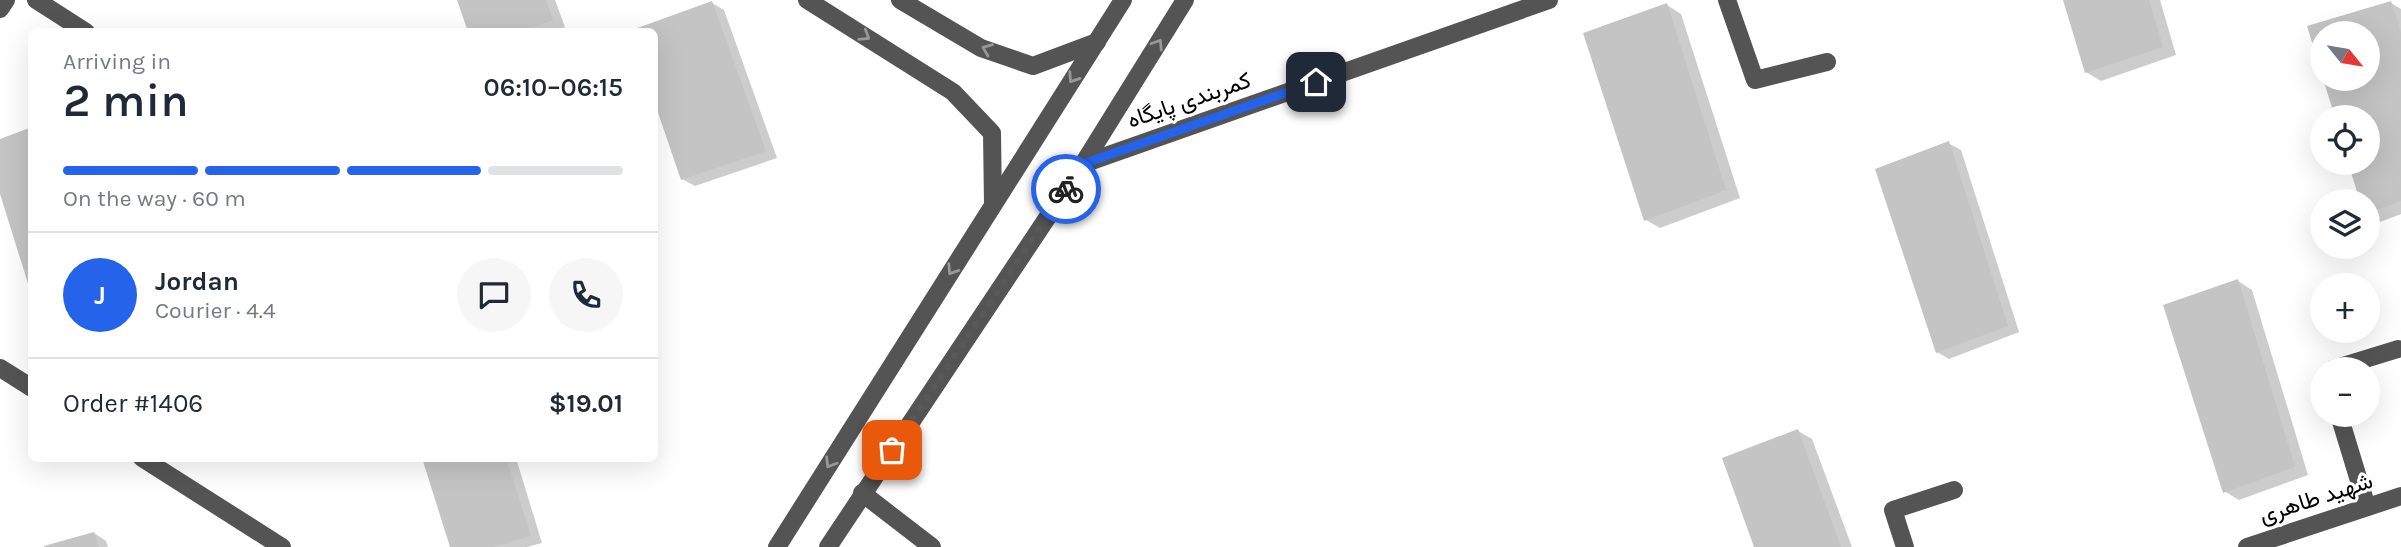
<!DOCTYPE html>
<html lang="en">
<head>
<meta charset="utf-8">
<style>
	body { margin:0; font-family:Karla,Vazirmatn,sans-serif; background:#f6f6f7; color:#1f2937; height:100vh; display:flex; flex-direction:column; font-size:26px; white-space:nowrap }
	* { box-sizing:border-box; margin:0 }
	p { font-size:23px; color:#747a83 }
	.icon { flex:none; width:38px; height:38px; fill:none; stroke:currentColor; stroke-width:2; stroke-linecap:round; stroke-linejoin:round }
	.map { position:relative; flex:1; overflow:hidden }
	.details { position:absolute; left:28px; top:28px; width:630px; height:434px; display:flex; flex-direction:column; background:#fff; border-radius:10px; box-shadow:0 7px 28px #0002 }
	.details>* { flex:none }
	.needle { width:46px; rotate:120deg }
	.tools { position:absolute; left:2310px; top:21px; display:grid; gap:14px }
	.tools a { display:grid; place-items:center; width:70px; height:70px; border-radius:50%; background:#fff; box-shadow:0 7px 28px #0002; font-size:35px }
	.pin { position:absolute; display:grid; place-items:center; width:60px; height:60px; color:#fff; margin:-30px; border-radius:14px; box-shadow:0 4px 10px #0006 }
	.courier { position:absolute; display:grid; place-items:center; width:70px; height:70px; margin:-35px; border:5px solid #2563eb; border-radius:50%; background:#fff; color:#222; box-shadow:0 2px 9px #0007 }
	.overview em { font-style:normal; font-weight:600 }
	.overview div { display:flex; flex-direction:column-reverse }
	.overview { display:flex; align-items:center; justify-content:space-between; height:119px; padding:0 35px }
	h1 { font-size:46px; font-weight:600; line-height:52px }
	.bar { display:grid; grid-template-columns:repeat(4,1fr); gap:10px 7px; align-content:center; height:84px; padding:0 35px }
	.bar i { height:9px; border-radius:5px; background:#e0e1e3 }
	.bar .active { background:#2563eb }
	.bar p { grid-column:span 4 }
	.line { display:flex; align-items:center; gap:18px; padding:0 35px; border-top:2px solid #e0e1e3 }
	.line div { flex:1 }
	.round { display:grid; place-items:center; flex:none; width:74px; height:74px; border-radius:37px; background:#f6f6f7 }
	.map>svg:first-child { display:block }
	.shadow { fill:#0003 }
	.building { fill:#c4c4c4 }
	.lines { fill:none; stroke-linecap:round; stroke-linejoin:round }
	.minor { stroke:#545454; stroke-width:18 }
	.oneway { stroke:#989898 }
	.done { stroke:#595959; stroke-width:7; stroke-dasharray:0 12.6 }
	.route { stroke:#2563eb; stroke-width:9 }
	.labels { text-anchor:middle; dominant-baseline:central; stroke-width:6; stroke-linejoin:round; paint-order:stroke }
	.street-label { font-size:23px; fill:#000; stroke:#fff }
</style>
</head>
<body>
<div class="map">
<svg width="2401" height="547" viewBox="0 0 2401 547">
	<rect width="100%" height="100%" fill="#fff"/>
	<!-- shadow -->
	<g class="shadow">
		<polygon points="458,0 555,0 565,27 551,32 469,32"/>
		<polygon points="2065,0 2160,0 2176,55 2101,81 2086,72"/>
		<polygon points="712,3 724,10 777,158 695,186 682,179 654,32 634,32"/>
		<polygon points="2391,3 2401,9 2401,214 2380,222 2368,215 2368,201 2362,201 2350,163 2368,163 2368,117 2336,117 2325,79 2368,79 2368,33 2322,33 2322,71 2309,27"/>
		<polygon points="1667,5 1681,14 1740,198 1660,228 1646,220"/>
		<polygon points="1948,143 1961,150 2019,332 1949,359 1937,352"/>
		<polygon points="2238,281 2252,290 2308,475 2239,500 2224,491"/>
		<polygon points="1798,431 1812,439 1852,547 1755,547"/>
		<polygon points="424,458 516,458 542,543 527,547 452,547"/>
		<polygon points="94,533 106,541 108,547 48,547"/>
	</g>
	<!-- building -->
	<g class="building">
		<polygon points="457,0 546,0 553,20 520,32 468,32"/>
		<polygon points="2063,0 2149,0 2163,47 2085,73"/>
		<polygon points="712,1 766,151 681,180 654,101 654,32 629,31"/>
		<polygon points="2391,1 2401,32 2401,201 2368,213 2368,201 2360,201 2348,163 2368,163 2368,117 2335,117 2323,79 2368,79 2368,33 2322,33 2322,75 2307,26"/>
		<polygon points="1667,3 1726,190 1644,221 1583,33"/>
		<polygon points="32,127 32,292 31,293 0,194 0,139"/>
		<polygon points="1949,141 2008,326 1936,353 1875,169"/>
		<polygon points="2238,279 2295,467 2223,493 2163,305"/>
		<polygon points="1798,429 1841,547 1754,547 1722,458"/>
		<polygon points="422,458 506,458 531,536 494,547 450,547"/>
		<polygon points="94,532 99,547 44,547 44,546"/>
	</g>
	<g class="lines">
		<!-- minor -->
		<g class="minor">
			<polyline points="36,0 86,32"/>
			<polyline points="807,0 953,92 992,133 993,205"/>
			<polyline points="900,0 981,48 1033,66 1097,42"/>
			<polyline points="1727,0 1755,80 1827,62"/>
			<polyline points="0,9 6,0"/>
			<polyline points="1083,164 1549,0"/>
			<polyline points="0,368 32,388"/>
			<polyline points="2333,369 2398,349"/>
			<polyline points="2339,415 2367,507"/>
			<polyline points="142,458 282,547"/>
			<polyline points="862,493 932,547"/>
			<polyline points="777,547 1123,0"/>
			<polyline points="828,547 1083,164 1185,0"/>
			<polyline points="1905,547 1893,510 1954,490"/>
			<polyline points="2247,547 2401,496"/>
		</g>
	</g>
	<!-- one-way arrows -->
	<defs><path id="oneway-chevron" d="M-2-3.5L2.5 0L-2 3.5" fill="none" stroke-width="1.6" stroke-linecap="round" stroke-linejoin="round" transform="scale(1.75)"/></defs>
	<g class="oneway">
		<use href="#oneway-chevron" transform="translate(865 36) rotate(32)"/>
		<use href="#oneway-chevron" transform="translate(1158 44) rotate(-58)"/>
		<use href="#oneway-chevron" transform="translate(987 49) rotate(-158)"/>
		<use href="#oneway-chevron" transform="translate(1073 78) rotate(123)"/>
		<use href="#oneway-chevron" transform="translate(952 270) rotate(123)"/>
		<use href="#oneway-chevron" transform="translate(830 463) rotate(122)"/>
	</g>
	<g class="lines">
		<!-- done -->
		<polyline class="done" points="892,450 1066,189"/>
		<!-- route -->
		<polyline class="route" points="1066,189 1083,164 1316,82"/>
	</g>
	<g class="labels">
		<!-- street labels -->
		<g class="street-label">
			<text transform="translate(1189 100) rotate(-19)">کمربندی پایگاه</text>
			<text transform="translate(2316 498) rotate(-18)">شهید طاهری</text>
		</g>
	</g>
</svg>
<div class="tools">
<a><svg class="needle" viewBox="-14 -14 28 28"><path d="M0-13l5 13h-10z" fill="#e53935"/><path d="M0 13l5-13h-10z" fill="#747a83"/></svg></a>
<a><svg class="icon" aria-label="locate" viewBox="0 0 24 24"><circle cx="12" cy="12" r="6"/><path d="M12 2v4M12 18v4M2 12h4M18 12h4"/></svg></a>
<a><svg class="icon" aria-label="layers" viewBox="0 0 24 24"><path d="M12 4l9 5-9 5-9-5zM3 14l9 5 9-5"/></svg></a>
<a>+</a>
<a>−</a>
</div>
<div class="pin" style="left:892px;top:450px;background:#ea580c"><svg class="icon" aria-label="bag" viewBox="0 0 24 24"><path d="M5 8h14l-1 12H6zM9 8a3 3 0 0 1 6 0"/></svg></div>
<div class="pin" style="left:1316px;top:82px;background:#1f2937"><svg class="icon" aria-label="home" viewBox="0 0 24 24"><path d="M3 11l9-7 9 7M6 9v11h12V9"/></svg></div>
<div class="courier" style="left:1066px;top:189px"><svg class="icon" aria-label="bike" viewBox="0 0 24 24"><circle cx="6" cy="16" r="4"/><circle cx="18" cy="16" r="4"/><path d="M6 16l4-8h5l3 8M10 8l3 8H6M13 5h3"/></svg></div>
<section class="details">
<div class="overview"><div><h1>2 min</h1><p>Arriving in</p></div><em>06:10–06:15</em></div>
<div class="bar"><i class="active"></i><i class="active"></i><i class="active"></i><i></i><p>On the way · 60 m</p></div>
<div class="line" style="height:126px"><b class="round" style="background:#2563eb;color:#fff">J</b><div><b>Jordan</b><p>Courier · 4.4</p></div><a class="round"><svg class="icon" aria-label="chat" viewBox="0 0 24 24"><path d="M4 5h16v11H9l-5 4z"/></svg></a><a class="round"><svg class="icon" aria-label="phone" viewBox="0 0 24 24"><path d="M5 4h4l2 5-3 2q2 4 5 5l2-3 5 2v4C11 20 4 13 5 4z"/></svg></a></div>
<div class="line" style="height:91px"><div>Order #1406</div><b>$19.01</b></div>
</section>
</div>
</body>
</html>
